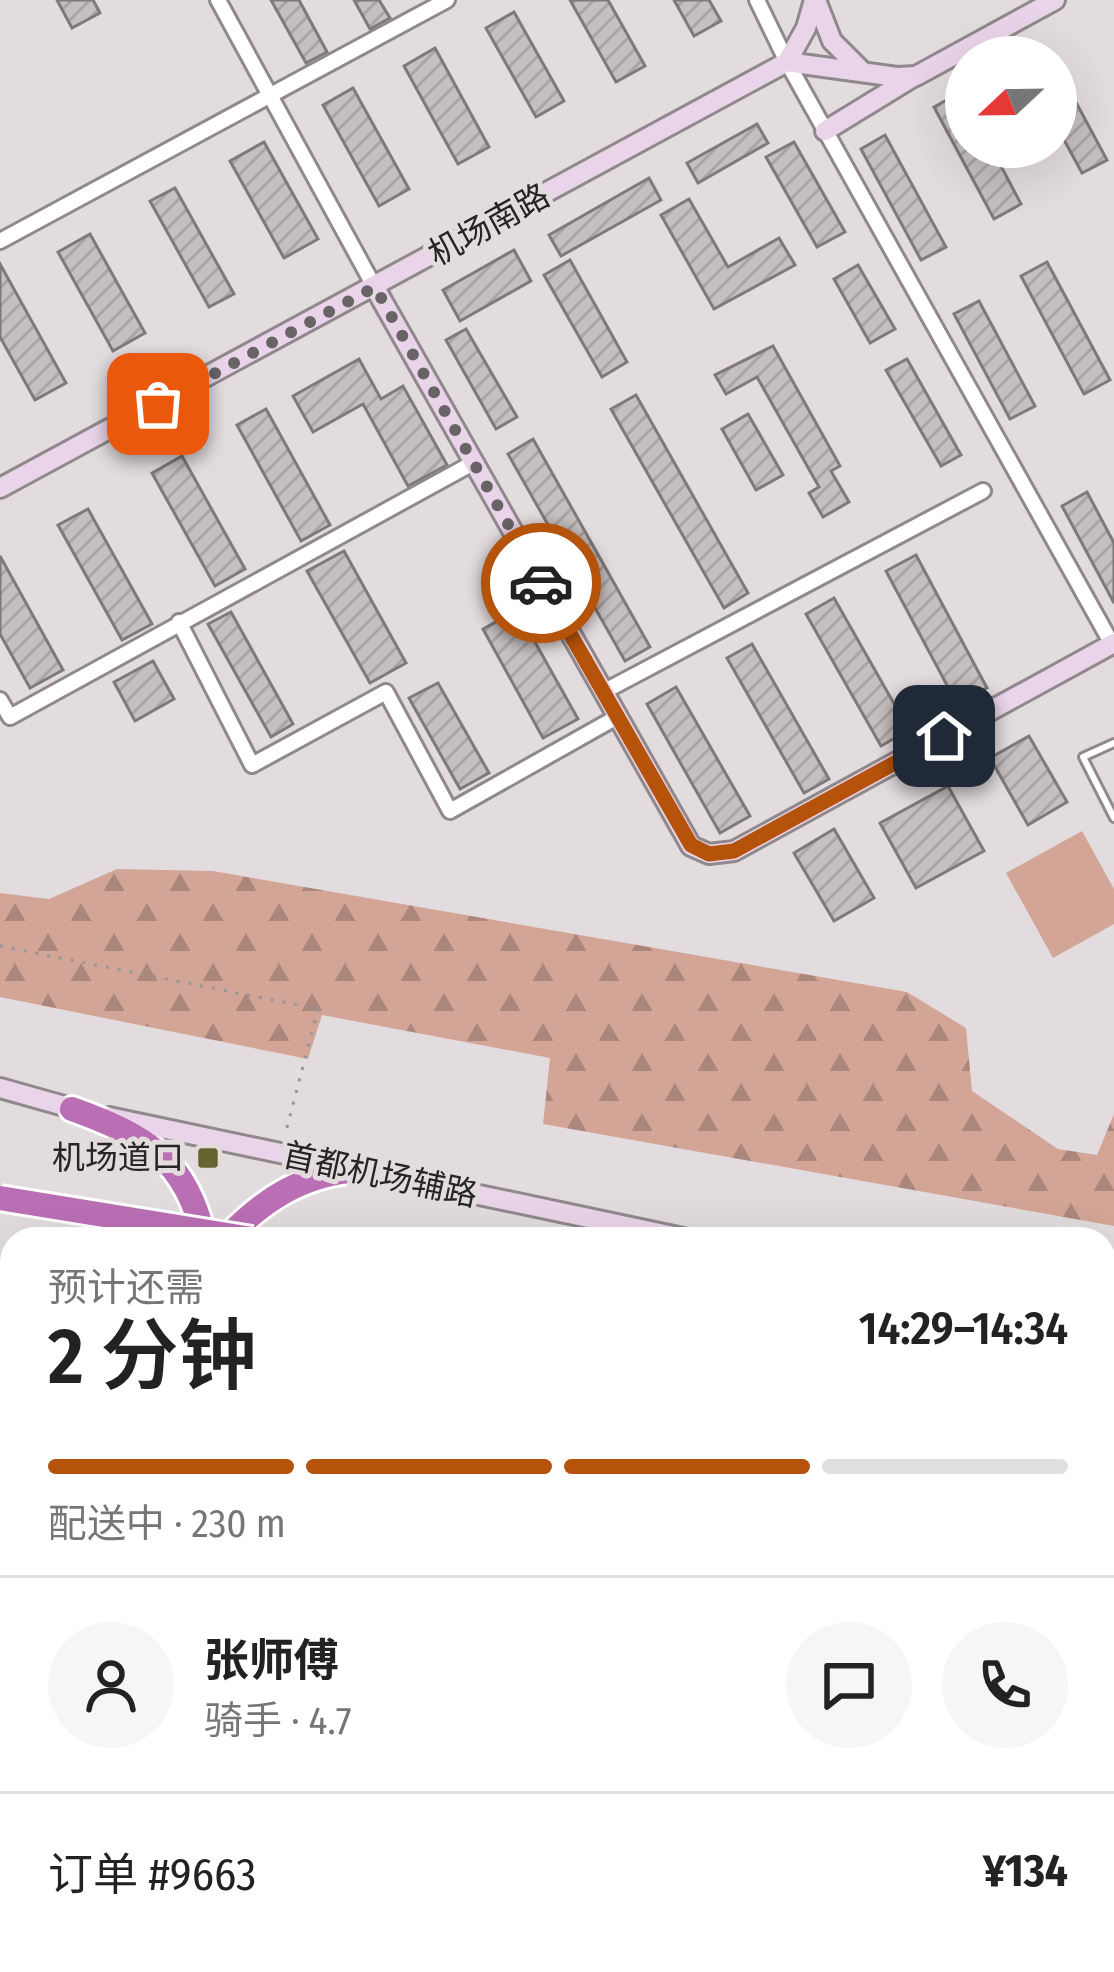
<!DOCTYPE html>
<html lang="zh">
<head>
<meta charset="utf-8">
<style>
	body { margin:0; font-family:"Fira Sans Condensed","Noto Sans SC",sans-serif; background:#f6f6f6; color:#222; height:100vh; display:flex; flex-direction:column; font-size:45px; white-space:nowrap }
	* { box-sizing:border-box; margin:0 }
	p { font-size:39px; color:#767676 }
	.icon { flex:none; width:66px; height:66px; fill:none; stroke:currentColor; stroke-width:2; stroke-linecap:round; stroke-linejoin:round }
	.map { position:relative; flex:1; overflow:hidden }
	.drawer { position:absolute; left:0px; top:1227px; width:1116px; height:747px; display:flex; flex-direction:column; background:#fff; border-radius:36px 36px 0 0; box-shadow:0 12px 48px #0002 }
	.drawer>* { flex:none }
	.needle { width:78px; rotate:248deg }
	.buttons { position:absolute; left:945px; top:36px; display:grid; gap:24px }
	.buttons a { display:grid; place-items:center; width:132px; height:132px; border-radius:50%; background:#fff; box-shadow:0 12px 48px #0002; font-size:60px }
	.pin { position:absolute; display:grid; place-items:center; width:102px; height:102px; color:#fff; margin:-51px; border-radius:24px; box-shadow:0 6px 18px #0006 }
	.courier { position:absolute; display:grid; place-items:center; width:120px; height:120px; margin:-60px; border:9px solid #b45309; border-radius:50%; background:#fff; color:#222; box-shadow:0 3px 15px #0007 }
	.head em { font-style:normal; font-weight:600 }
	.head div { display:flex; flex-direction:column-reverse }
	.head { display:flex; align-items:center; justify-content:space-between; height:204px; padding:0 48px }
	h1 { font-size:78px; font-weight:600; line-height:90px }
	.bar { display:grid; grid-template-columns:repeat(4,1fr); gap:18px 12px; align-content:center; height:144px; padding:0 48px }
	.bar i { height:15px; border-radius:9px; background:#e0e0e0 }
	.bar .current { background:#b45309 }
	.bar p { grid-column:span 4 }
	.line { display:flex; align-items:center; gap:30px; padding:0 48px; border-top:3px solid #e0e0e0 }
	.line div { flex:1 }
	.round { display:grid; place-items:center; flex:none; width:126px; height:126px; border-radius:63px; background:#f6f6f6 }
	.map>svg:first-child { display:block }
	.green { fill:#d3a597 }
	.forest { fill:url(#forest-firs) }
	.building { fill:url(#building-hatch); stroke:#7f7979; stroke-width:3 }
	.lines { fill:none; stroke-linecap:round; stroke-linejoin:round }
	.lane-casing { stroke:#8f898b; stroke-width:12 }
	.street-casing { stroke:#8f898b; stroke-width:20 }
	.secondary-casing { stroke:#8f898b; stroke-width:24 }
	.highway-casing { stroke:#fff; stroke-width:30 }
	.path { stroke:#999497; stroke-width:3; stroke-dasharray:3 9; stroke-linecap:butt }
	.lane { stroke:#fff; stroke-width:6 }
	.street { stroke:#fff; stroke-width:14 }
	.secondary { stroke:#ead4e9; stroke-width:18 }
	.highway { stroke:#ba6fb5; stroke-width:24 }
	.highway-bridge-casing { stroke:#fff; stroke-width:30; stroke-linecap:butt }
	.highway-bridge { stroke:#ba6fb5; stroke-width:24 }
	.done { stroke:#686466; stroke-width:12; stroke-dasharray:0 21.6 }
	.route { stroke:#b45309; stroke-width:15 }
	.poi-dot { fill:#666431; stroke:#e3dcdf; stroke-width:4.5 }
	.labels { text-anchor:middle; dominant-baseline:central; stroke-width:10; stroke-linejoin:round; paint-order:stroke }
	.street-label { font-size:33px; fill:#262425; stroke:#e3dcdf }
	.poi-label { font-size:33px; fill:#262425; stroke:#e3dcdf; text-anchor:end }
</style>
</head>
<body>
<div class="map">
<svg width="1114" height="1972" viewBox="0 0 1114 1972">
	<defs>
		<pattern id="forest-firs" width="22" height="20" patternUnits="userSpaceOnUse" patternTransform="scale(3)"><rect width="22" height="20" fill="#d3a597"/><path d="M5 1l3.5 6h-7zM16 11l3.5 6h-7z" fill="#ab867b"/></pattern>
		<pattern id="building-hatch" width="6" height="6" patternUnits="userSpaceOnUse" patternTransform="scale(3)"><rect width="6" height="6" fill="#c6bfbf"/><path d="M-1 1l2-2M0 6l6-6M5 7l2-2" fill="none" stroke="#aaa4a4"/></pattern>
	</defs>
	<rect width="100%" height="100%" fill="#e3dcdf"/>
	<!-- green -->
	<g class="green">
		<polygon points="1082,831 1114,889 1114,924 1053,958 1006,873"/>
		<polygon points="1104,1805 1114,1807 1114,1972 423,1972 450,1962 1104,1962"/>
	</g>
	<!-- forest -->
	<g class="forest">
		<polygon points="117,869 213,871 907,992 966,1028 972,1091 1058,1149 1097,1155 1114,1114 1114,1226 543,1124 550,1058 322,1015 308,1059 0,997 0,893 49,899"/>
		<polygon points="1104,1525 1114,1526 1114,1810 1104,1808"/>
		<polygon points="12,1560 12,1962 450,1962 423,1972 0,1972 0,1564"/>
	</g>
	<!-- building -->
	<g class="building">
		<polygon points="57,0 93,0 100,13 72,28"/>
		<polygon points="271,0 299,0 327,52 306,63"/>
		<polygon points="354,0 379,0 390,18 370,29"/>
		<polygon points="570,0 608,0 645,66 616,82"/>
		<polygon points="674,0 709,0 721,21 694,36"/>
		<polygon points="514,12 564,101 536,117 486,28"/>
		<polygon points="435,48 489,147 458,164 404,66"/>
		<polygon points="1056,65 1107,160 1082,173 1056,125"/>
		<polygon points="353,88 409,189 379,206 323,105"/>
		<polygon points="961,92 966,101 966,147 991,147 1021,204 994,219 934,107"/>
		<polygon points="757,124 768,143 698,183 687,163"/>
		<polygon points="885,135 946,247 921,260 861,149"/>
		<polygon points="264,142 318,239 284,258 230,161"/>
		<polygon points="794,142 845,232 817,247 766,157"/>
		<polygon points="649,178 661,200 561,256 549,235"/>
		<polygon points="175,188 234,294 209,307 150,201"/>
		<polygon points="689,199 728,267 779,238 795,265 714,309 661,215"/>
		<polygon points="90,234 145,333 113,351 58,252"/>
		<polygon points="514,250 531,281 460,321 443,290"/>
		<polygon points="570,260 627,362 602,377 544,275"/>
		<polygon points="1047,262 1110,380 1084,394 1021,276"/>
		<polygon points="0,264 66,383 35,400 0,337"/>
		<polygon points="858,265 895,329 870,343 834,279"/>
		<polygon points="979,301 1035,406 1010,419 954,314"/>
		<polygon points="466,329 517,417 496,429 446,340"/>
		<polygon points="773,346 840,466 831,471 849,502 823,517 809,493 819,487 757,377 726,394 715,375"/>
		<polygon points="359,359 381,399 403,386 447,465 408,486 363,404 313,432 293,396"/>
		<polygon points="907,359 961,455 941,466 886,370"/>
		<polygon points="636,395 748,593 724,608 611,409"/>
		<polygon points="266,409 330,525 301,541 237,425"/>
		<polygon points="748,414 783,475 756,490 722,429"/>
		<polygon points="533,439 650,647 625,661 508,454"/>
		<polygon points="182,456 245,569 215,586 152,473"/>
		<polygon points="1087,492 1114,543 1114,603 1062,506"/>
		<polygon points="88,509 152,624 122,640 58,525"/>
		<polygon points="344,551 406,663 370,683 307,571"/>
		<polygon points="916,555 987,688 957,704 886,571"/>
		<polygon points="0,556 63,670 30,688 0,634"/>
		<polygon points="834,598 909,730 881,746 806,614"/>
		<polygon points="517,610 578,719 543,738 483,629"/>
		<polygon points="231,612 293,724 271,737 208,624"/>
		<polygon points="752,644 829,779 804,793 727,658"/>
		<polygon points="153,661 174,699 135,721 114,682"/>
		<polygon points="438,683 489,773 460,789 409,698"/>
		<polygon points="676,687 750,816 720,833 647,704"/>
		<polygon points="1029,736 1067,802 1028,825 990,758"/>
		<polygon points="948,786 984,851 916,888 880,823"/>
		<polygon points="834,829 874,898 834,921 794,853"/>
	</g>
	<g class="lines">
		<defs>
			<polyline id="lane" points="1114,743 1083,757 1114,818"/>
			<g id="street">
				<polyline points="218,0 375,288"/>
				<polyline points="757,0 787,62 1112,644"/>
				<polyline points="0,241 447,0"/>
				<polyline points="179,622 252,765 386,692 450,811 617,717"/>
				<polyline points="603,692 983,491"/>
				<polyline points="0,700 10,717 473,463"/>
				<polyline points="1104,1822 1114,1820"/>
				<polyline points="282,1972 355,1962"/>
			</g>
			<g id="secondary">
				<polyline points="816,0 832,41 860,69"/>
				<polyline points="787,62 897,77 916,76 1055,0"/>
				<polyline points="825,131 913,77"/>
				<polyline points="375,288 691,846 709,854 734,851 1114,643"/>
				<polyline points="0,488 787,62 806,28 814,0"/>
				<polyline points="0,1088 82,1111"/>
				<polyline points="109,1117 688,1239"/>
				<polyline points="1104,1318 1114,1320"/>
			</g>
			<g id="highway">
				<path d="M 72,1109 C 144,1135 187,1159 204,1239"/>
				<path d="M 226,1239 C 262,1200 303,1174 358,1170"/>
				<polyline points="0,1274 12,1281"/>
				<polyline points="1104,1382 1114,1386"/>
				<polyline points="1104,1410 1114,1414"/>
				<polyline points="1104,1433 1114,1435"/>
				<polyline points="0,1459 12,1450"/>
				<polyline points="1104,1475 1114,1477"/>
				<polyline points="0,1505 12,1502"/>
				<polyline points="1104,1510 1114,1510"/>
			</g>
		</defs>
		<!-- lane casing -->
		<use href="#lane" class="lane-casing"/>
		<!-- street casing -->
		<use href="#street" class="street-casing"/>
		<!-- secondary casing -->
		<use href="#secondary" class="secondary-casing"/>
		<!-- highway casing -->
		<use href="#highway" class="highway-casing"/>
		<!-- path -->
		<polyline class="path" points="0,946 318,1009 285,1135"/>
		<!-- lane -->
		<use href="#lane" class="lane"/>
		<!-- street -->
		<use href="#street" class="street"/>
		<!-- secondary -->
		<use href="#secondary" class="secondary"/>
		<!-- highway -->
		<use href="#highway" class="highway"/>
		<defs>
			<polyline id="highway-bridge" points="0,1198 252,1239"/>
		</defs>
		<!-- highway-bridge casing -->
		<use href="#highway-bridge" class="highway-bridge-casing"/>
		<!-- highway-bridge -->
		<use href="#highway-bridge" class="highway-bridge"/>
	</g>
	<g class="lines">
		<!-- done -->
		<polyline class="done" points="158,404 375,287 541,583"/>
		<!-- route -->
		<polyline class="route" points="541,583 691,845 709,854 734,851 944,736"/>
	</g>
	<!-- markers -->
	<rect class="poi-dot" x="196" y="1146" width="24" height="24" rx="6"/>
	<g class="labels">
		<!-- street labels -->
		<g class="street-label">
			<text transform="translate(489 225) rotate(-29)">机场南路</text>
			<text transform="translate(380 1175) rotate(12)">首都机场辅路</text>
		</g>
		<!-- poi labels -->
		<g class="poi-label">
			<text x="184" y="1158">机场道口</text>
		</g>
	</g>
</svg>
<div class="buttons">
<a><svg class="needle" viewBox="-14 -14 28 28"><path d="M0-13l5 13h-10z" fill="#e53935"/><path d="M0 13l5-13h-10z" fill="#767676"/></svg></a>
</div>
<div class="pin" style="left:158px;top:404px;background:#ea580c"><svg class="icon" aria-label="bag" viewBox="0 0 24 24"><path d="M5 8h14l-1 12H6zM9 8a3 3 0 0 1 6 0"/></svg></div>
<div class="pin" style="left:944px;top:736px;background:#1f2937"><svg class="icon" aria-label="home" viewBox="0 0 24 24"><path d="M3 11l9-7 9 7M6 9v11h12V9"/></svg></div>
<div class="courier" style="left:541px;top:583px"><svg class="icon" aria-label="car" viewBox="0 0 24 24"><path d="M5 17H2v-5l4-1 3-4h7l3 4 3 1v5h-3M9 17h6M6 11h13"/><circle cx="7" cy="17" r="2"/><circle cx="17" cy="17" r="2"/></svg></div>
<section class="drawer">
<div class="head"><div><h1>2 分钟</h1><p>预计还需</p></div><em>14:29–14:34</em></div>
<div class="bar"><i class="current"></i><i class="current"></i><i class="current"></i><i></i><p>配送中 · 230 m</p></div>
<div class="line" style="height:216px"><a class="round"><svg class="icon" aria-label="person" viewBox="0 0 24 24"><circle cx="12" cy="8" r="4"/><path d="M4 21q1-7 8-7t8 7"/></svg></a><div><b>张师傅</b><p>骑手 · 4.7</p></div><a class="round"><svg class="icon" aria-label="chat" viewBox="0 0 24 24"><path d="M4 5h16v11H9l-5 4z"/></svg></a><a class="round"><svg class="icon" aria-label="phone" viewBox="0 0 24 24"><path d="M5 4h4l2 5-3 2q2 4 5 5l2-3 5 2v4C11 20 4 13 5 4z"/></svg></a></div>
<div class="line" style="height:156px"><div>订单 #9663</div><b>¥134</b></div>
</section>
</div>
</body>
</html>
